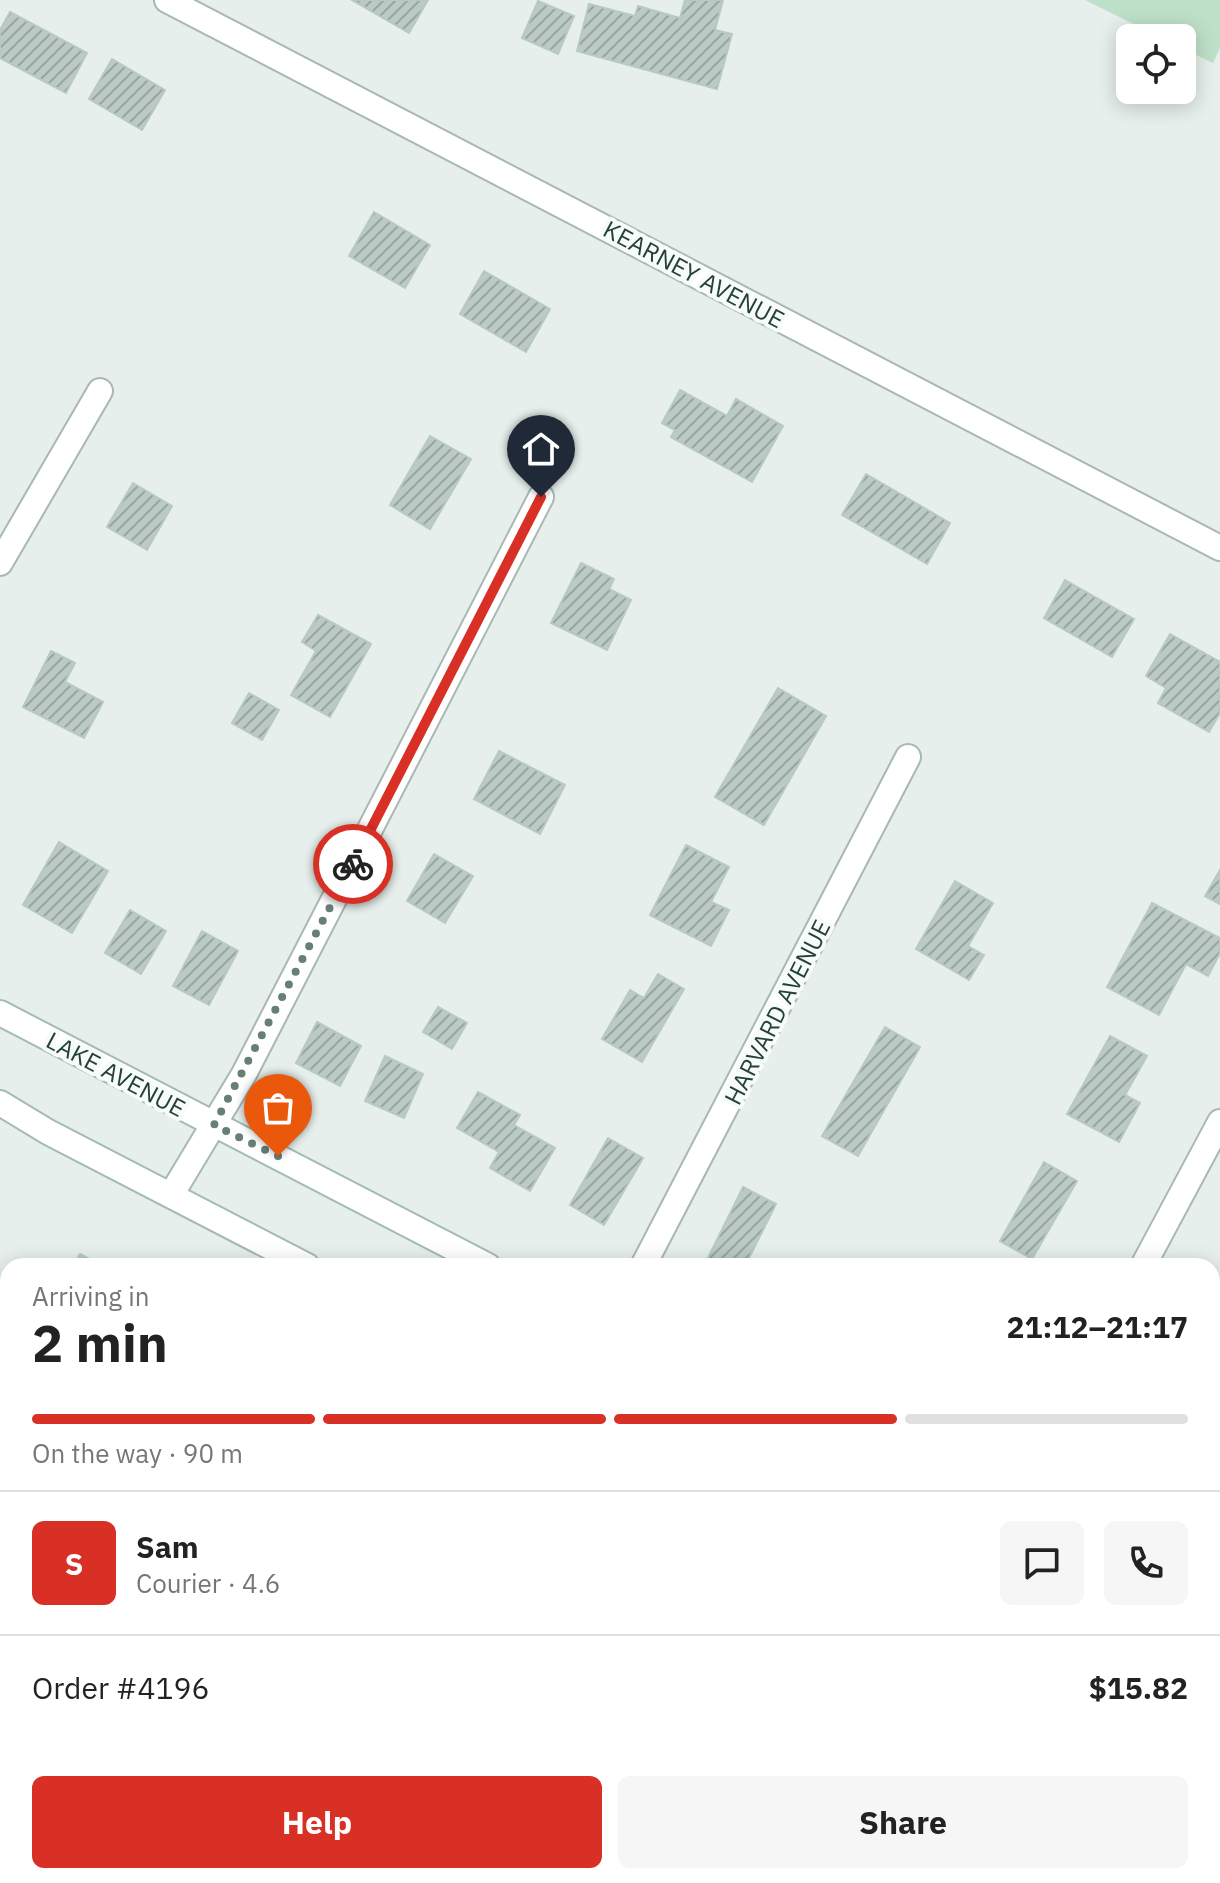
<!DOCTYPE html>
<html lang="en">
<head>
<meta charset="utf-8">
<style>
	body { margin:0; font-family:"IBM Plex Sans",sans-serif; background:#f6f6f6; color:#222; height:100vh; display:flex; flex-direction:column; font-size:30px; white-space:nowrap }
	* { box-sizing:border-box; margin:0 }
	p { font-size:26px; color:#767676 }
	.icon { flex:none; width:44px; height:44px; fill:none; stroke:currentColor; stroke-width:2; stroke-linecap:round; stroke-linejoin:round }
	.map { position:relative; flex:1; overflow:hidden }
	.drawer { position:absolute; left:0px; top:1258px; width:1220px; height:626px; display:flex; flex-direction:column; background:#fff; border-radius:24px 24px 0 0; box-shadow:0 4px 20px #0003 }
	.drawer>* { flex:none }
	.tools { position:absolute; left:1116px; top:24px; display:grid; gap:16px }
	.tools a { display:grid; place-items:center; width:80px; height:80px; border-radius:12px; background:#fff; box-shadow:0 4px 20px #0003; font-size:40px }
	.pin { position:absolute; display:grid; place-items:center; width:68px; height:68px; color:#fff; margin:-82px -34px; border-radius:50% 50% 50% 0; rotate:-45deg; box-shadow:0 0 8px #0007 }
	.pin .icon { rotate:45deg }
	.courier { position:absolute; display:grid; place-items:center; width:80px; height:80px; margin:-40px; border:6px solid #d93025; border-radius:50%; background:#fff; color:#222; box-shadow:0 2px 10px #0007 }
	.overview em { font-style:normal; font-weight:800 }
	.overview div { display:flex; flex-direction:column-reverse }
	.overview { display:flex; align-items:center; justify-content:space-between; height:136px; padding:0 32px }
	h1 { font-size:52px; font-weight:800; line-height:60px }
	.bar { display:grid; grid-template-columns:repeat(4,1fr); gap:12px 8px; align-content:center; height:96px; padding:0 32px }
	.bar i { height:10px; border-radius:6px; background:#e0e0e0 }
	.bar .selected { background:#d93025 }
	.bar p { grid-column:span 4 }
	.line { display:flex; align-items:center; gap:20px; padding:0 32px; border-top:2px solid #e0e0e0 }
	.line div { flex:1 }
	.round { display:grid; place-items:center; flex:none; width:84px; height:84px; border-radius:12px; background:#f6f6f6 }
	.action { display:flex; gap:16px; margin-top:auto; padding:16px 32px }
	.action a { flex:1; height:92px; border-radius:12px; background:#d93025; color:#fff; font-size:32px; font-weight:800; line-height:92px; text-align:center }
	.action a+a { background:#f6f6f6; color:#222 }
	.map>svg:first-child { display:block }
	.pitch { fill:#bfe0c8 }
	.building { fill:url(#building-hatch); stroke:#b8c9c2; stroke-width:2 }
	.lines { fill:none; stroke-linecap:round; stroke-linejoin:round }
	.minor-casing { stroke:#a8b8b2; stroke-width:28 }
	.secondary-casing { stroke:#a4bbb3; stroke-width:28 }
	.minor { stroke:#fff; stroke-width:24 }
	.secondary { stroke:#fff; stroke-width:24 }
	.done { stroke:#687f78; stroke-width:8; stroke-dasharray:0 14.4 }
	.route { stroke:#d93025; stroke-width:10 }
	.labels { text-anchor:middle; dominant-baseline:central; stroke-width:8; stroke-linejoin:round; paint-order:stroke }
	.street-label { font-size:24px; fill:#24423a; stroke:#f7fbf9 }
</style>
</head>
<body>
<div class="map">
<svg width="1220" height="1883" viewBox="0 0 1220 1883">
	<defs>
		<pattern id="building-hatch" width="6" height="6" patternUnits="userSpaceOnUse" patternTransform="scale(2)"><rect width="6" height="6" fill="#bbcac4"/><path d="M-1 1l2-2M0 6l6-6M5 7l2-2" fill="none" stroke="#98a6a0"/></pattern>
	</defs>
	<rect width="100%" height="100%" fill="#e6efeb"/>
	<!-- pitch -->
	<polygon class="pitch" points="1085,0 1220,0 1220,48 1213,63 1182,48 1182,38 1162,38"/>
	<!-- building -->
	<g class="building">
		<polygon points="352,0 428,0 409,33"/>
		<polygon points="685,0 723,0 715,30 732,34 717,89 577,51 589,4 635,16 638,6 680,18"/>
		<polygon points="538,1 574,16 558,54 522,38"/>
		<polygon points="10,12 87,53 66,93 0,58 0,30"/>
		<polygon points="112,59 165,90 142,130 89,99"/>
		<polygon points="374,212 430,245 405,288 349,256"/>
		<polygon points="484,271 550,309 526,352 460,314"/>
		<polygon points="680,390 727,416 736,399 783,426 752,482 671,437 675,430 662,423"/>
		<polygon points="430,436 471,459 430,529 390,505"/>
		<polygon points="866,474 950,523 927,564 842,515"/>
		<polygon points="133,483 172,506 147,550 107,527"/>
		<polygon points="581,563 614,579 609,589 631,600 607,650 551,623"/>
		<polygon points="1065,580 1134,619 1112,657 1044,618"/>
		<polygon points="318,615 371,644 330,717 291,695 316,651 302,642"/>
		<polygon points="1170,634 1220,662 1220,713 1209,732 1158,703 1166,688 1146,676"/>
		<polygon points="51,651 75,663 65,682 103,702 84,738 23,707"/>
		<polygon points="778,688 826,716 764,825 715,797"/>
		<polygon points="249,693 279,710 262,740 232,723"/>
		<polygon points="499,751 565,785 540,834 474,799"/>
		<polygon points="59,842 108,871 72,933 23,905"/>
		<polygon points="686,845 729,867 711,902 729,910 711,946 650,915"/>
		<polygon points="434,854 473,876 445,923 407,901"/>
		<polygon points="1220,870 1220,904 1205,896"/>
		<polygon points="955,881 993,903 968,946 984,955 969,980 916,949"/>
		<polygon points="1152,903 1220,938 1220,953 1208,976 1186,964 1159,1015 1107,987"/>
		<polygon points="130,910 166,931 141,974 105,953"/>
		<polygon points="202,931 238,951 209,1005 173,986"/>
		<polygon points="658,974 684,989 642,1062 602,1039 630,990 644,998"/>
		<polygon points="438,1007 467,1023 452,1049 423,1032"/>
		<polygon points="317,1022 361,1046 340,1086 296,1063"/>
		<polygon points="885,1027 920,1047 858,1156 822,1136"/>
		<polygon points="1110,1036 1147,1056 1125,1095 1140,1103 1119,1142 1067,1114"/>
		<polygon points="385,1056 423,1074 404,1118 365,1101"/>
		<polygon points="478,1092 520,1115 514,1125 555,1148 530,1191 490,1168 499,1152 457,1128"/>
		<polygon points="608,1138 643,1158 604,1225 570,1205"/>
		<polygon points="1044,1162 1077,1181 1032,1259 1000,1241"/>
		<polygon points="743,1187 776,1204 745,1266 704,1266"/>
		<polygon points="80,1254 102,1266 73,1266"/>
		<polygon points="0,1662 8,1666 8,1720 2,1731"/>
		<polygon points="671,1876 716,1876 712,1883 667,1883"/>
		<polygon points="1161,1876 1207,1876 1203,1883 1157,1883"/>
	</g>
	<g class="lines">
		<defs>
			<g id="minor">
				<polyline points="167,0 1220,548"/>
				<polyline points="0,563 100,391"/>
				<polyline points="171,1195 244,1074 541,497"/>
				<polyline points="643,1266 908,757"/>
				<polyline points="1143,1266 1220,1122"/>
				<polyline points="0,1832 8,1836"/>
				<polyline points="90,1876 104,1883"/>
				<polyline points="7,1883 11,1876"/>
				<polyline points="568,1883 571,1876"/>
			</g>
			<g id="secondary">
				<polyline points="0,1013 488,1266"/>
				<polyline points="0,1103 48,1132 307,1266"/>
				<polyline points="1212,1645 1220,1649"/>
				<polyline points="1212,1735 1220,1740"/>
			</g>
		</defs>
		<!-- minor casing -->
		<use href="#minor" class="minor-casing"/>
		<!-- secondary casing -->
		<use href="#secondary" class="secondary-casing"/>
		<!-- minor -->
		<use href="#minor" class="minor"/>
		<!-- secondary -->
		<use href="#secondary" class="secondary"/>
	</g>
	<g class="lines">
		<!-- done -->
		<polyline class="done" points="278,1156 214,1125 353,864"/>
		<!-- route -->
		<polyline class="route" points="353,864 541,497"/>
	</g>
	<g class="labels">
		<!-- street labels -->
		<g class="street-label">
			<text transform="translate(694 274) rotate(28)">KEARNEY AVENUE</text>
			<text transform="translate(777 1012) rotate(-63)">HARVARD AVENUE</text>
			<text transform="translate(116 1074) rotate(28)">LAKE AVENUE</text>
		</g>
	</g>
</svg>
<div class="tools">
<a><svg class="icon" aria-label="locate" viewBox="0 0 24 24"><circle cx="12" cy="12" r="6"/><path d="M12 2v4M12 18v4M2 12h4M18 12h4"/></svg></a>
</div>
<div class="pin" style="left:278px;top:1156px;background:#ea580c"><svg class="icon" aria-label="bag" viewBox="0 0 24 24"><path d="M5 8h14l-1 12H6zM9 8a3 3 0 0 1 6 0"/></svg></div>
<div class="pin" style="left:541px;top:497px;background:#1f2937"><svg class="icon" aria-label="home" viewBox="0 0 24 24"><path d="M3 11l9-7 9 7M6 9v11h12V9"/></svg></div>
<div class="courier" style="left:353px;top:864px"><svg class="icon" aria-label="bike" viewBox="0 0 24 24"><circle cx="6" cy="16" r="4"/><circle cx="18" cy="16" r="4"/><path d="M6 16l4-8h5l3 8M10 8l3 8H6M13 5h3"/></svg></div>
<section class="drawer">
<div class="overview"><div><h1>2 min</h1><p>Arriving in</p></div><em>21:12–21:17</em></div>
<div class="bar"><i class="selected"></i><i class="selected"></i><i class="selected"></i><i></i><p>On the way · 90 m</p></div>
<div class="line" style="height:144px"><b class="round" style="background:#d93025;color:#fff">S</b><div><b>Sam</b><p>Courier · 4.6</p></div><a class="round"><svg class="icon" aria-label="chat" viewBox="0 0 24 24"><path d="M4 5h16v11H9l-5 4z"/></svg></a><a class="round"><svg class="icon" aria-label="phone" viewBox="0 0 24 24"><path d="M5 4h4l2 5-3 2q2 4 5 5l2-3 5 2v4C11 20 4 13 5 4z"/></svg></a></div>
<div class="line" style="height:104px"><div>Order #4196</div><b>$15.82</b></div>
<div class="action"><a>Help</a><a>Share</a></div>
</section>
</div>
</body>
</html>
